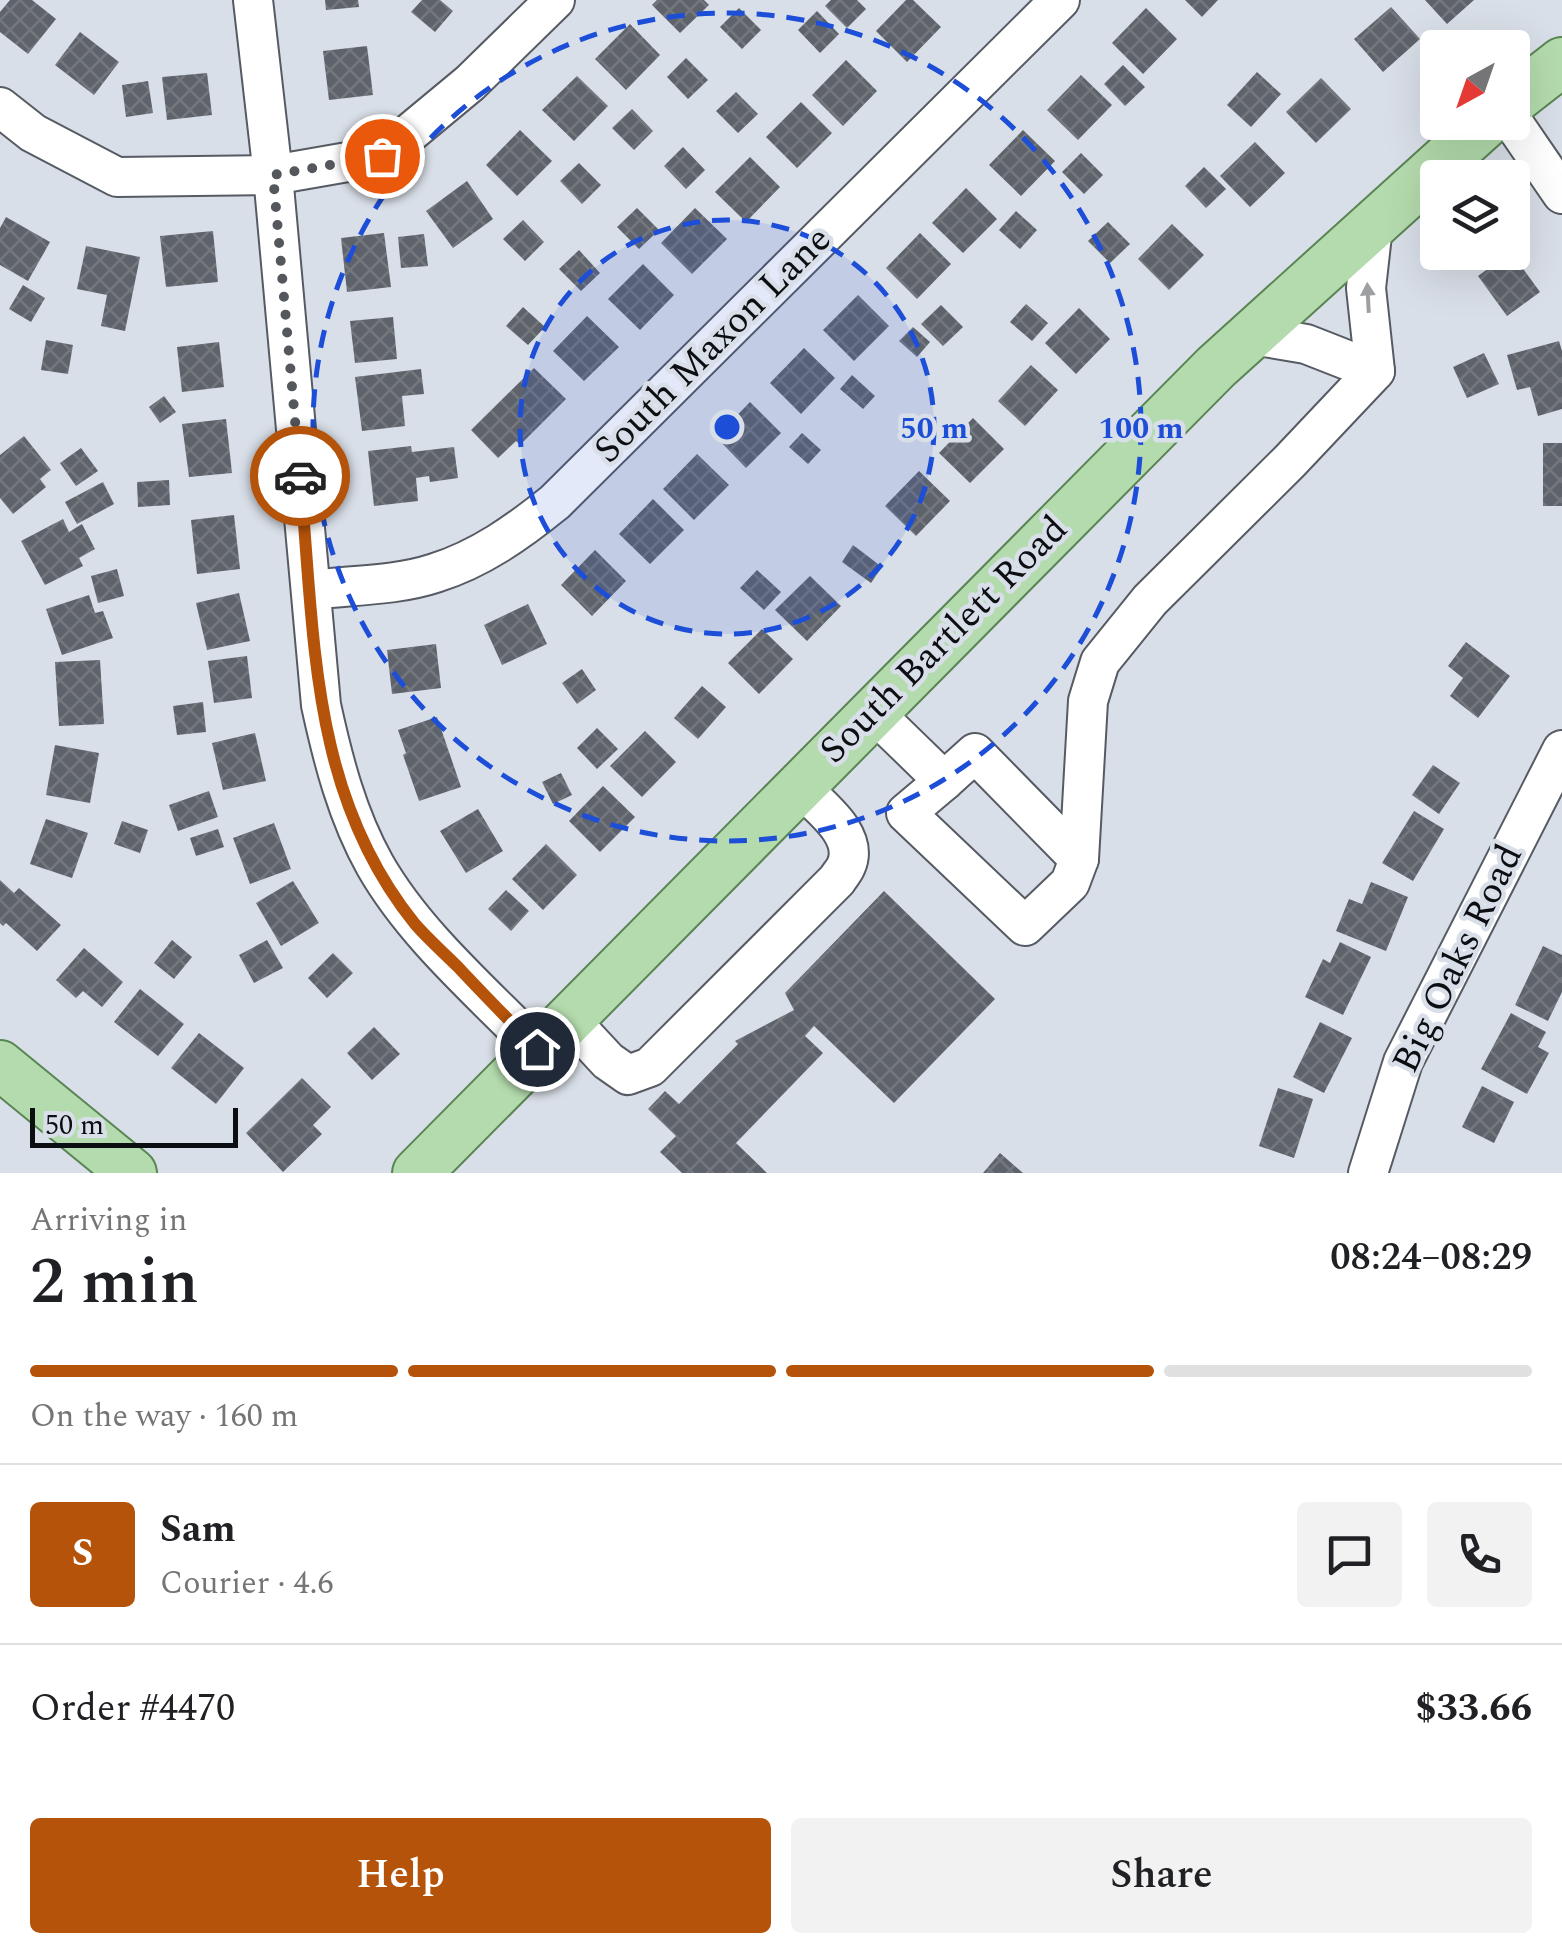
<!DOCTYPE html>
<html lang="en">
<head>
<meta charset="utf-8">
<style>
	body { margin:0; font-family:Spectral,serif; background:#f2f2f2; color:#202124; height:100vh; display:flex; flex-direction:column; font-size:38px; white-space:nowrap }
	* { box-sizing:border-box; margin:0 }
	p { font-size:32px; color:#757577 }
	.icon { flex:none; width:55px; height:55px; fill:none; stroke:currentColor; stroke-width:2; stroke-linecap:round; stroke-linejoin:round }
	.map { position:relative; height:1173px; overflow:hidden }
	.side { display:flex; flex-direction:column; background:#fff; flex:1 }
	.side>* { flex:none }
	.needle { width:65px; rotate:220deg }
	.buttons { position:absolute; left:1420px; top:30px; display:grid; gap:20px }
	.buttons a { display:grid; place-items:center; width:110px; height:110px; border-radius:10px; background:#fff; box-shadow:0 10px 40px #0002; font-size:50px }
	.scale { position:absolute; left:30px; bottom:25px; width:208px; box-sizing:border-box; padding-left:10px; border:5px solid #0c0e11; border-top:0; font-size:28px; line-height:35px; white-space:nowrap; color:#0c0e11; -webkit-text-stroke:8px #d9dfe8; paint-order:stroke }
	.pin { position:absolute; display:grid; place-items:center; width:85px; height:85px; color:#fff; margin:-42px; border:5px solid #fff; border-radius:50%; box-shadow:0 2px 10px #0007 }
	.courier { position:absolute; display:grid; place-items:center; width:100px; height:100px; margin:-50px; border:8px solid #b45309; border-radius:50%; background:#fff; color:#222; box-shadow:0 2px 12px #0007 }
	.overview em { font-style:normal; font-weight:600 }
	.overview div { display:flex; flex-direction:column-reverse }
	.overview { display:flex; align-items:center; justify-content:space-between; height:170px; padding:0 30px }
	h1 { font-size:65px; font-weight:600; line-height:75px }
	.bar { display:grid; grid-template-columns:repeat(4,1fr); gap:15px 10px; align-content:center; height:120px; padding:0 30px }
	.bar i { height:12px; border-radius:8px; background:#e0e0e0 }
	.bar .on { background:#b45309 }
	.bar p { grid-column:span 4 }
	.line { display:flex; align-items:center; gap:25px; padding:0 30px; border-top:2px solid #e0e0e0 }
	.line div { flex:1 }
	.round { display:grid; place-items:center; flex:none; width:105px; height:105px; border-radius:10px; background:#f2f2f2 }
	.action { display:flex; gap:20px; margin-top:auto; padding:20px 30px }
	.action a { flex:1; height:115px; border-radius:10px; background:#b45309; color:#fff; font-size:40px; font-weight:600; line-height:115px; text-align:center }
	.action a+a { background:#f2f2f2; color:#202124 }
	.map>svg:first-child { display:block }
	.building { fill:url(#building-cross-hatch) }
	.lines { fill:none; stroke-linecap:round; stroke-linejoin:round }
	.minor-casing { stroke:#565b63; stroke-width:42 }
	.major-casing { stroke:#598453; stroke-width:52 }
	.minor { stroke:#fff; stroke-width:38 }
	.major { stroke:#b4dbad; stroke-width:48 }
	.oneway { fill:#9e9fa0 }
	.done { stroke:#54575c; stroke-width:10; stroke-dasharray:0 18 }
	.route { stroke:#b45309; stroke-width:12 }
	.ring { fill:none; stroke:#1d4ed8; stroke-width:5; stroke-dasharray:18 12 }
	.labels { text-anchor:middle; dominant-baseline:central; stroke-width:9; stroke-linejoin:round; paint-order:stroke }
	.street-label { font-size:38px; fill:#0c0e11; stroke:#d9dfe8 }
	.centre { fill:#1d4ed8; stroke:#d9dfe8; stroke-width:5 }
	.ring-label { font-size:30px; text-anchor:middle; font-weight:bold; fill:#1d4ed8; stroke:#d9dfe8; stroke-width:9; stroke-linejoin:round; paint-order:stroke }
</style>
</head>
<body>
<div class="map">
<svg width="1562" height="1173" viewBox="0 0 1562 1173">
	<defs>
		<pattern id="building-cross-hatch" width="8" height="8" patternUnits="userSpaceOnUse" patternTransform="scale(2.5)"><rect width="8" height="8" fill="#5e636b"/><path d="M0 0l8 8M0 8l8-8" fill="none" stroke="#74787e"/></pattern>
	</defs>
	<rect width="100%" height="100%" fill="#d9dfe8"/>
	<!-- building -->
	<g class="building">
		<polygon points="10,0 32,0 56,19 28,54 0,32 0,12"/>
		<polygon points="325,0 358,0 359,7 326,10"/>
		<polygon points="422,0 440,0 453,11 435,32 411,12"/>
		<polygon points="657,0 704,0 709,5 680,33 652,5"/>
		<polygon points="831,0 857,0 866,9 847,28 825,6"/>
		<polygon points="906,0 913,0 941,27 907,62 876,31"/>
		<polygon points="1185,0 1218,0 1202,17"/>
		<polygon points="1425,0 1474,0 1447,24"/>
		<polygon points="1391,7 1420,39 1383,72 1354,39"/>
		<polygon points="739,8 761,30 742,49 720,27"/>
		<polygon points="1146,8 1177,39 1143,74 1112,43"/>
		<polygon points="817,11 839,34 820,53 798,30"/>
		<polygon points="630,24 660,55 626,90 595,59"/>
		<polygon points="80,32 119,62 94,95 55,65"/>
		<polygon points="367,46 373,95 329,100 323,51"/>
		<polygon points="686,58 708,80 688,99 667,77"/>
		<polygon points="846,60 877,91 843,126 812,95"/>
		<polygon points="1123,65 1145,87 1125,106 1104,84"/>
		<polygon points="1257,72 1281,94 1251,127 1227,105"/>
		<polygon points="207,73 212,115 167,120 162,77"/>
		<polygon points="1081,75 1112,105 1078,140 1047,110"/>
		<polygon points="577,76 608,106 574,141 542,110"/>
		<polygon points="1321,78 1351,109 1316,143 1286,112"/>
		<polygon points="148,81 153,113 126,117 122,85"/>
		<polygon points="736,92 758,114 738,133 716,111"/>
		<polygon points="801,102 832,133 797,168 766,137"/>
		<polygon points="632,109 653,131 634,150 612,128"/>
		<polygon points="520,130 552,161 517,196 486,165"/>
		<polygon points="1023,130 1055,161 1021,196 989,165"/>
		<polygon points="1255,142 1285,173 1250,207 1220,176"/>
		<polygon points="683,147 705,170 686,189 664,166"/>
		<polygon points="1081,153 1103,175 1084,194 1062,172"/>
		<polygon points="750,157 780,187 746,222 715,192"/>
		<polygon points="579,163 601,185 582,204 560,181"/>
		<polygon points="1204,167 1226,189 1206,208 1185,186"/>
		<polygon points="467,181 493,219 453,248 426,211"/>
		<polygon points="966,188 997,219 963,253 932,223"/>
		<polygon points="637,208 659,230 639,249 617,227"/>
		<polygon points="695,208 727,239 692,274 661,243"/>
		<polygon points="1016,211 1037,230 1020,249 999,230"/>
		<polygon points="6,217 50,242 28,281 0,265 0,228"/>
		<polygon points="523,220 544,242 525,261 503,239"/>
		<polygon points="1108,222 1130,244 1110,263 1088,241"/>
		<polygon points="1172,224 1204,255 1169,290 1138,259"/>
		<polygon points="213,231 218,282 166,287 160,236"/>
		<polygon points="384,233 391,287 347,292 341,238"/>
		<polygon points="920,233 951,264 917,299 886,268"/>
		<polygon points="424,234 428,266 401,268 398,237"/>
		<polygon points="86,246 140,257 125,331 101,326 107,295 77,289"/>
		<polygon points="579,250 600,273 581,291 559,269"/>
		<polygon points="1511,252 1540,292 1507,316 1478,276"/>
		<polygon points="643,264 674,295 640,330 608,299"/>
		<polygon points="23,285 45,298 31,322 9,309"/>
		<polygon points="858,295 889,326 854,361 823,330"/>
		<polygon points="1026,304 1048,323 1032,341 1010,322"/>
		<polygon points="941,305 963,327 943,346 921,324"/>
		<polygon points="523,307 545,327 528,345 506,326"/>
		<polygon points="1079,308 1110,339 1076,374 1045,343"/>
		<polygon points="587,316 619,347 584,381 553,351"/>
		<polygon points="393,317 397,359 355,363 350,321"/>
		<polygon points="913,327 930,342 917,357 899,341"/>
		<polygon points="46,340 73,345 68,374 41,370"/>
		<polygon points="1559,341 1562,351 1562,409 1538,416 1530,387 1517,390 1507,355"/>
		<polygon points="219,342 224,387 182,392 177,347"/>
		<polygon points="804,348 835,378 801,414 770,383"/>
		<polygon points="1484,353 1499,384 1467,398 1453,367"/>
		<polygon points="1031,365 1058,390 1025,426 998,401"/>
		<polygon points="534,368 566,399 520,445 516,441 498,458 471,430"/>
		<polygon points="421,369 424,394 402,396 405,426 362,431 355,377"/>
		<polygon points="852,375 875,396 863,409 840,389"/>
		<polygon points="164,396 176,412 160,423 149,407"/>
		<polygon points="750,402 781,433 746,468 716,437"/>
		<polygon points="973,418 1004,449 970,483 939,453"/>
		<polygon points="226,419 232,473 189,477 182,424"/>
		<polygon points="802,433 821,450 808,464 789,447"/>
		<polygon points="24,436 51,470 40,479 46,487 13,514 0,498 0,455"/>
		<rect x="1543" y="443" width="19" height="63"/>
		<polygon points="411,446 412,452 454,447 458,478 430,482 429,476 416,478 418,501 374,506 368,451"/>
		<polygon points="81,448 98,471 76,486 60,463"/>
		<polygon points="697,454 729,485 694,520 663,489"/>
		<polygon points="919,471 950,501 916,536 885,506"/>
		<polygon points="169,480 170,505 138,507 137,482"/>
		<polygon points="103,482 114,504 77,524 65,502"/>
		<polygon points="653,499 684,530 650,564 619,534"/>
		<polygon points="234,515 240,569 197,574 191,520"/>
		<polygon points="63,519 69,532 82,524 95,549 79,558 83,566 45,585 21,541"/>
		<polygon points="853,545 882,567 871,583 842,562"/>
		<polygon points="595,550 626,581 592,616 561,585"/>
		<polygon points="117,569 124,596 98,603 91,576"/>
		<polygon points="757,570 781,592 764,610 740,588"/>
		<polygon points="810,576 841,606 807,641 775,610"/>
		<polygon points="239,593 250,641 207,650 196,603"/>
		<polygon points="89,595 95,613 103,611 113,638 62,655 46,609"/>
		<polygon points="528,604 547,644 502,665 484,625"/>
		<polygon points="762,629 793,659 759,694 728,663"/>
		<polygon points="1466,642 1510,676 1478,718 1450,696 1463,678 1448,666"/>
		<polygon points="436,644 441,688 392,694 387,650"/>
		<polygon points="247,656 252,698 214,703 208,661"/>
		<polygon points="100,660 104,724 59,726 55,662"/>
		<polygon points="582,669 596,690 577,704 562,683"/>
		<polygon points="702,686 726,707 698,739 674,718"/>
		<polygon points="203,702 206,732 177,735 173,706"/>
		<polygon points="437,717 461,787 419,801 403,755 406,753 398,730"/>
		<polygon points="597,728 618,749 597,769 577,748"/>
		<polygon points="645,731 676,762 642,797 610,766"/>
		<polygon points="255,733 266,781 223,790 212,743"/>
		<polygon points="55,745 99,753 90,803 46,795"/>
		<polygon points="1433,765 1460,783 1439,814 1412,795"/>
		<polygon points="561,773 572,795 553,804 542,782"/>
		<polygon points="603,786 635,817 600,852 569,821"/>
		<polygon points="209,791 218,817 178,831 169,805"/>
		<polygon points="478,809 503,851 466,873 440,831"/>
		<polygon points="1414,811 1444,829 1413,881 1382,863"/>
		<polygon points="46,819 88,833 72,878 30,864"/>
		<polygon points="122,821 148,830 140,853 114,844"/>
		<polygon points="274,823 291,869 250,884 233,838"/>
		<polygon points="218,829 224,847 196,856 190,838"/>
		<polygon points="546,844 577,875 543,910 512,879"/>
		<polygon points="0,880 14,893 19,888 61,925 37,951 6,923 3,926 0,923"/>
		<polygon points="293,881 319,923 281,946 256,903"/>
		<polygon points="1371,882 1408,897 1386,951 1336,931 1349,899 1362,904"/>
		<polygon points="506,890 529,911 511,931 488,909"/>
		<polygon points="884,891 995,999 894,1103 814,1026 805,1036 823,1053 736,1143 767,1173 682,1173 660,1152 676,1136 648,1109 665,1091 679,1104 738,1044 735,1041 794,1010 785,993"/>
		<polygon points="172,940 192,957 174,979 154,963"/>
		<polygon points="267,940 283,968 254,983 239,955"/>
		<polygon points="1340,942 1371,957 1343,1015 1305,997 1323,959 1330,963"/>
		<polygon points="1543,946 1562,955 1562,992 1548,1021 1515,1005"/>
		<polygon points="84,948 123,982 102,1007 83,991 76,998 56,980"/>
		<polygon points="333,953 353,973 327,998 308,978"/>
		<polygon points="140,989 184,1024 158,1056 114,1022"/>
		<polygon points="1511,1013 1546,1032 1538,1047 1549,1053 1527,1094 1481,1069"/>
		<polygon points="1320,1022 1352,1038 1324,1093 1293,1077"/>
		<polygon points="374,1027 400,1054 372,1080 347,1053"/>
		<polygon points="199,1033 244,1068 216,1104 171,1068"/>
		<polygon points="302,1078 331,1107 313,1125 322,1134 283,1172 246,1133"/>
		<polygon points="1482,1086 1514,1102 1494,1143 1462,1127"/>
		<polygon points="1278,1088 1313,1099 1294,1158 1259,1146"/>
		<polygon points="1000,1153 1023,1173 983,1173"/>
	</g>
	<g class="lines">
		<defs>
			<g id="minor">
				<path d="M 253,0 L 273,175 L 321,705 C 333,760 347,815 375,865 C 415,935 481,991 537,1049"/>
				<polyline points="0,107 33,133 117,177 273,175 382,156 470,83 555,0"/>
				<polyline points="1512,121 1562,194"/>
				<polyline points="1253,335 1306,344 1375,371"/>
				<path d="M 311,590 C 351,585 396,586 435,573 C 480,559 518,532 555,502 L 1060,0"/>
				<polyline points="873,712 944,781 906,813 1025,926 1070,883 1079,859 1088,701 1100,662 1150,600 1290,461 1375,371 1366,288 1373,226"/>
				<polyline points="944,781 975,753 1079,859"/>
				<path d="M 568,1018 L 608,1061 L 628,1075 L 650,1067 L 837,880 C 840,875 844,871 846,866 C 860,835 819,806 799,786"/>
				<polyline points="1368,1173 1403,1062 1562,750"/>
			</g>
			<g id="major">
				<polyline points="1512,101 1562,62"/>
				<polyline points="0,1065 132,1173"/>
				<polyline points="417,1173 1216,367 1487,122"/>
			</g>
		</defs>
		<!-- minor casing -->
		<use href="#minor" class="minor-casing"/>
		<!-- major casing -->
		<use href="#major" class="major-casing"/>
		<!-- minor -->
		<use href="#minor" class="minor"/>
		<!-- major -->
		<use href="#major" class="major"/>
	</g>
	<!-- one-way arrows -->
	<defs><path id="oneway-solid" d="M-6-.8H1V-3.2L6.5 0L1 3.2V.8H-6Z" transform="scale(2.5)"/></defs>
	<use class="oneway" href="#oneway-solid" transform="translate(1368 298) rotate(-93)"/>
	<g class="lines">
		<!-- done -->
		<polyline class="done" points="300,476 273,175 382,156"/>
		<!-- route -->
		<path class="route" d="M 300,476 C 315,635 309,793 415,924 C 428,939 444,953 458,967 C 484,995 511,1022 537,1049"/>
	</g>
	<!-- distance rings -->
	<circle cx="727" cy="427" r="207" fill="#1d4ed8" fill-opacity=".12"/>
	<g class="ring">
		<circle cx="727" cy="427" r="207"/>
		<circle cx="727" cy="427" r="414"/>
	</g>
	<g class="labels">
		<!-- street labels -->
		<g class="street-label">
			<text transform="translate(713 345) rotate(-45)">South Maxon Lane</text>
			<text transform="translate(944 640) rotate(-45)">South Bartlett Road</text>
			<text transform="translate(1458 959) rotate(-64)">Big Oaks Road</text>
		</g>
	</g>
	<circle cx="727" cy="427" r="15" class="centre"/>
	<g class="ring-label">
		<text x="934" y="438">50 m</text>
		<text x="1141" y="438">100 m</text>
	</g>
</svg>
<div class="buttons">
<a><svg class="needle" viewBox="-14 -14 28 28"><path d="M0-13l5 13h-10z" fill="#e53935"/><path d="M0 13l5-13h-10z" fill="#757577"/></svg></a>
<a><svg class="icon" aria-label="layers" viewBox="0 0 24 24"><path d="M12 4l9 5-9 5-9-5zM3 14l9 5 9-5"/></svg></a>
</div>
<div class="scale">50 m</div>
<div class="pin" style="left:382px;top:156px;background:#ea580c"><svg class="icon" aria-label="bag" viewBox="0 0 24 24"><path d="M5 8h14l-1 12H6zM9 8a3 3 0 0 1 6 0"/></svg></div>
<div class="pin" style="left:537px;top:1049px;background:#1f2937"><svg class="icon" aria-label="home" viewBox="0 0 24 24"><path d="M3 11l9-7 9 7M6 9v11h12V9"/></svg></div>
<div class="courier" style="left:300px;top:476px"><svg class="icon" aria-label="car" viewBox="0 0 24 24"><path d="M5 17H2v-5l4-1 3-4h7l3 4 3 1v5h-3M9 17h6M6 11h13"/><circle cx="7" cy="17" r="2"/><circle cx="17" cy="17" r="2"/></svg></div>
</div>
<section class="side">
<div class="overview"><div><h1>2 min</h1><p>Arriving in</p></div><em>08:24–08:29</em></div>
<div class="bar"><i class="on"></i><i class="on"></i><i class="on"></i><i></i><p>On the way · 160 m</p></div>
<div class="line" style="height:180px"><b class="round" style="background:#b45309;color:#fff">S</b><div><b>Sam</b><p>Courier · 4.6</p></div><a class="round"><svg class="icon" aria-label="chat" viewBox="0 0 24 24"><path d="M4 5h16v11H9l-5 4z"/></svg></a><a class="round"><svg class="icon" aria-label="phone" viewBox="0 0 24 24"><path d="M5 4h4l2 5-3 2q2 4 5 5l2-3 5 2v4C11 20 4 13 5 4z"/></svg></a></div>
<div class="line" style="height:130px"><div>Order #4470</div><b>$33.66</b></div>
<div class="action"><a>Help</a><a>Share</a></div>
</section>
</body>
</html>
